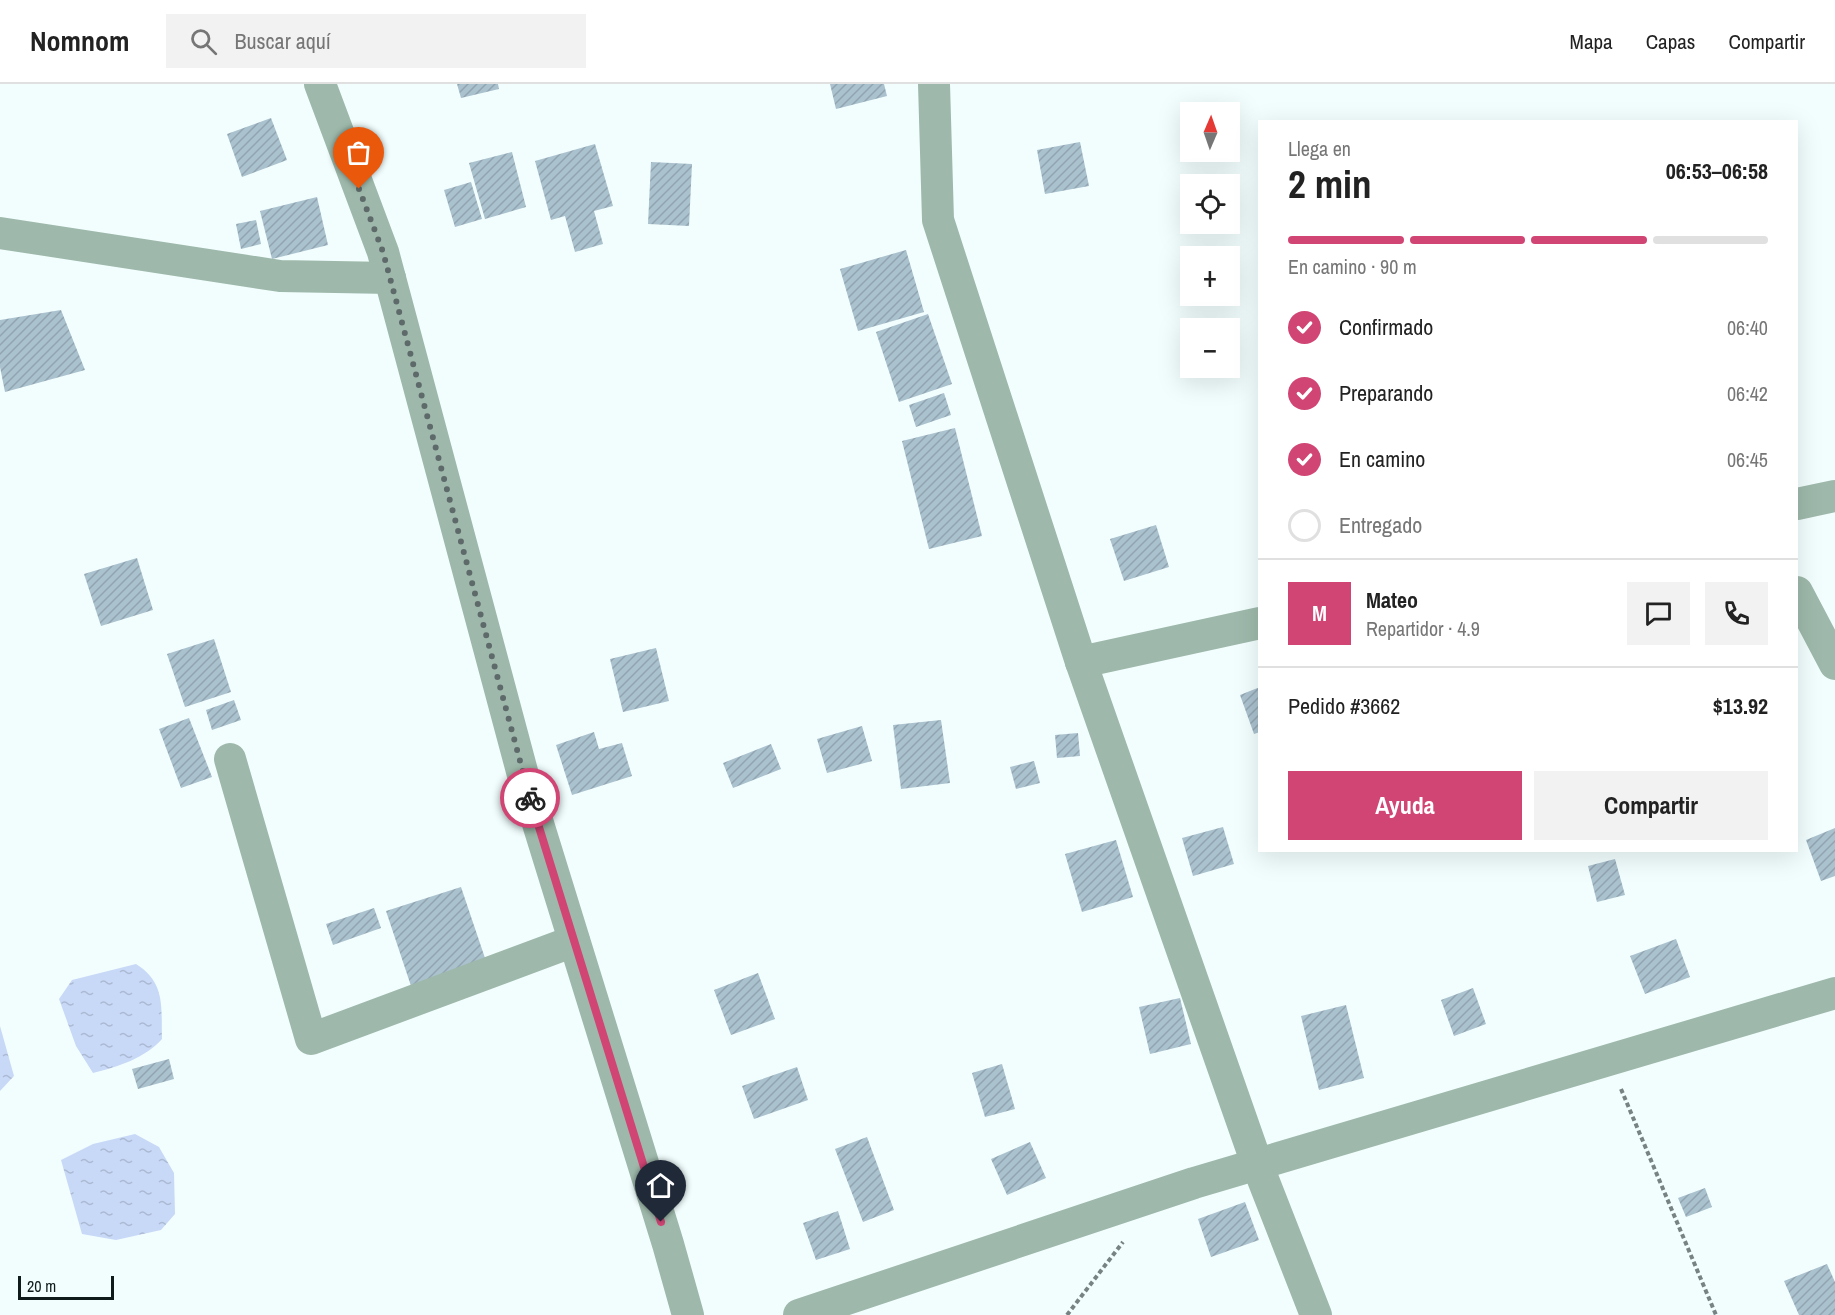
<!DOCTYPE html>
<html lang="es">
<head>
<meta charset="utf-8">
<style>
	body { margin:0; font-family:"Archivo Narrow",sans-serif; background:#f2f2f2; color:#222; height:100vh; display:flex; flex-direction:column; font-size:22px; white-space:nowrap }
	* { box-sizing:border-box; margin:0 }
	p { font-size:20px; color:#767676 }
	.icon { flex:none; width:33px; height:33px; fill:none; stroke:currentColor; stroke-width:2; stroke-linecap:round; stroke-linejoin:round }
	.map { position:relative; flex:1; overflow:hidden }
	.drawer { position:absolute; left:1258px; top:36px; width:540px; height:732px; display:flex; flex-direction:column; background:#fff; border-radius:0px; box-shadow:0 6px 24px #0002 }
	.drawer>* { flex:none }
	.needle { width:39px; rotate:2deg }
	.buttons { position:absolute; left:1180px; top:18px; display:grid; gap:12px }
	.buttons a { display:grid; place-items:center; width:60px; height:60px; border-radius:0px; background:#fff; box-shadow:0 6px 24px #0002; font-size:30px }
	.scale { position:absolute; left:18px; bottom:15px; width:96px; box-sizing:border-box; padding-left:6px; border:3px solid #0f1a1b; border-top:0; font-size:16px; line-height:21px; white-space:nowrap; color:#0f1a1b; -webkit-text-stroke:4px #f2fefe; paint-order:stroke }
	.pin { position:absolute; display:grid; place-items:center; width:51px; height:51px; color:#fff; margin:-62px -26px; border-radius:50% 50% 50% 0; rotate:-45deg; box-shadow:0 0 6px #0007 }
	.pin .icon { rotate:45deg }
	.courier { position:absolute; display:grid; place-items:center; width:60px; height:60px; margin:-30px; border:4px solid #d14575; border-radius:50%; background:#fff; color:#222; box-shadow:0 2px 8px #0007 }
	.head em { font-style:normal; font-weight:700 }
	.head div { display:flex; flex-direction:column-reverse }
	.head { display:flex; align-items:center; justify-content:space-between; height:102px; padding:0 30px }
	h1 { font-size:39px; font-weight:700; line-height:45px }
	.bar { display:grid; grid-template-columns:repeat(4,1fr); gap:9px 6px; align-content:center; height:72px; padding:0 30px }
	.bar i { height:8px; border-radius:4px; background:#e0e0e0 }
	.bar .selected { background:#d14575 }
	.bar p { grid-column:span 4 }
	.line { display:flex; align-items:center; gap:15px; padding:0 30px; border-top:2px solid #e0e0e0 }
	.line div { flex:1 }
	.round { display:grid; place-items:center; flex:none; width:63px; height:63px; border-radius:0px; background:#f2f2f2 }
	ol { padding:0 30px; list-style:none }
	li { display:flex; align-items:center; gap:18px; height:66px }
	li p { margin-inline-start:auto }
	li .icon { padding:6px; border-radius:50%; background:#d14575; color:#fff; stroke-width:4 }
	li:last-child { color:#767676 }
	li i { width:33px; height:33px; border:3px solid #e0e0e0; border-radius:50% }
	.cta { display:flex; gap:12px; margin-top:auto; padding:12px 30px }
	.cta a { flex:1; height:69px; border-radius:0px; background:#d14575; color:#fff; font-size:24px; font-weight:700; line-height:69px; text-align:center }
	.cta a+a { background:#f2f2f2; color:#222 }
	header { display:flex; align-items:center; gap:36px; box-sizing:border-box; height:84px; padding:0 30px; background:#fff; border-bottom:2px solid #e0e0e0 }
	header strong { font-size:28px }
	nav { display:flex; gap:33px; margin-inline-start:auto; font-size:21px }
	.search { width:420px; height:54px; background:#f2f2f2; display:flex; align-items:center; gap:15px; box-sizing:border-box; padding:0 21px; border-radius:0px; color:#767676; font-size:22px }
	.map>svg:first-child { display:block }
	.water { fill:url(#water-ripples) }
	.building { fill:url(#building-hatch) }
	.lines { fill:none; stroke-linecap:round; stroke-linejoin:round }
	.path { stroke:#778283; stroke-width:4; stroke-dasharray:4.5 3; stroke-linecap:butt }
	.minor { stroke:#9eb9ab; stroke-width:32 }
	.done { stroke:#5e6a6a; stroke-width:6; stroke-dasharray:0 10.8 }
	.route { stroke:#d14575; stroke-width:8 }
</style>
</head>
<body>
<header>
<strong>Nomnom</strong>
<div class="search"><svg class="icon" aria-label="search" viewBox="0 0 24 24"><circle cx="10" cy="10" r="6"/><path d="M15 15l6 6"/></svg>Buscar aquí</div>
<nav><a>Mapa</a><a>Capas</a><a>Compartir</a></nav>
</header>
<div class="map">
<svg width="1835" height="1231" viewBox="0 0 1835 1231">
	<defs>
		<pattern id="water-ripples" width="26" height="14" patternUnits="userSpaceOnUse" patternTransform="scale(1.5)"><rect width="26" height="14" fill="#c8d8f7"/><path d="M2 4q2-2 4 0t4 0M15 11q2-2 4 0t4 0" fill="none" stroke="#abb9d3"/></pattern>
		<pattern id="building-hatch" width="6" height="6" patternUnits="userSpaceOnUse" patternTransform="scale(1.5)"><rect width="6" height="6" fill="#aac1ce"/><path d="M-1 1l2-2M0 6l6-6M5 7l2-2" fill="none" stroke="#91a5b0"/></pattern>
	</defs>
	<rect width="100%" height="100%" fill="#f2fefe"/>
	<!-- water -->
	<g class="water">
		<path d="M 136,880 C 166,899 161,923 162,955 C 145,974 118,983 93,989 L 76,962 L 59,915 L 72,896 Z"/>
		<polygon points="0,942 14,992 0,1007"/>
		<polygon points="135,1050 159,1063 174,1089 175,1130 161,1146 116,1156 82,1150 61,1076 93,1060"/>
	</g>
	<!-- building -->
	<g class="building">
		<polygon points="457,0 498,0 499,5 461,14"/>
		<polygon points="830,0 884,0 887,12 836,25"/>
		<polygon points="271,34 287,76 242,93 227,50"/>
		<polygon points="1080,58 1089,102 1045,110 1037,66"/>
		<polygon points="595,60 613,122 594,127 603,160 575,168 565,132 551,136 535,77"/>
		<polygon points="512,68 526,123 485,135 469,79"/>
		<polygon points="651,78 692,80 689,142 648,140"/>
		<polygon points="471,98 482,135 455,143 444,106"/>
		<polygon points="317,113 328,161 272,175 260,127"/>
		<polygon points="256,136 261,160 241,165 236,140"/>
		<polygon points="906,166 924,228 858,247 840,185"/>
		<polygon points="61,226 85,286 5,308 0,283 0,236"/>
		<polygon points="928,230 952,300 899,318 876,248"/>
		<polygon points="944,309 951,331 916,343 909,321"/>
		<polygon points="955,344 982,452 929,465 902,357"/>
		<polygon points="1156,441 1169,483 1124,497 1110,455"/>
		<polygon points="137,474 153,526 101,542 84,490"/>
		<polygon points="214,555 231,608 185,623 167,570"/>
		<polygon points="656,564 669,617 623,628 610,575"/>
		<polygon points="1260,603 1260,648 1254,650 1240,611"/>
		<polygon points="234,616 241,636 212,646 206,626"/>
		<polygon points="189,634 212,693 181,704 159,645"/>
		<polygon points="941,636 950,699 901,705 893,641"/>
		<polygon points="862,642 872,677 827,689 817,655"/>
		<polygon points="594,648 599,665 622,659 632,692 572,711 556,661"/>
		<polygon points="1078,649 1080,672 1057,674 1055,651"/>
		<polygon points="771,660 781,685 733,704 723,679"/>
		<polygon points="1034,677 1040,699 1016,705 1010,683"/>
		<polygon points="1223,743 1234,780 1193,792 1182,754"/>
		<polygon points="1835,744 1835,792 1821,797 1806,756"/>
		<polygon points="1116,756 1133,813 1082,828 1065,770"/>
		<polygon points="1615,775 1625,811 1597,818 1588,782"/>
		<polygon points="461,803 487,880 412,905 386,827"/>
		<polygon points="374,824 381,844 333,861 326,840"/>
		<polygon points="1676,855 1690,893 1645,910 1630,872"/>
		<polygon points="758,889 775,935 731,951 714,906"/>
		<polygon points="1473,904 1486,940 1454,952 1441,916"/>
		<polygon points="1180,914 1191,960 1150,970 1139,923"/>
		<polygon points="1346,921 1364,994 1319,1006 1301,932"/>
		<polygon points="169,975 174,995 138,1005 132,985"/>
		<polygon points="1002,980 1015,1025 985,1033 972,989"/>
		<polygon points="797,983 808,1016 754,1035 742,1002"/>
		<polygon points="867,1053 894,1126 863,1138 835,1065"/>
		<polygon points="1030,1058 1046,1094 1007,1111 991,1075"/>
		<polygon points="1705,1104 1712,1123 1686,1133 1678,1114"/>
		<polygon points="1245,1118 1259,1156 1211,1173 1198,1135"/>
		<polygon points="838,1127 850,1165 816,1176 803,1139"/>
		<polygon points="1827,1180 1835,1198 1835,1231 1799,1231 1784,1197"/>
	</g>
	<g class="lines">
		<!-- path -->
		<g class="path">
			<polyline points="1621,1005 1716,1231"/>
			<polyline points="1067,1231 1123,1158"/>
		</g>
		<!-- minor -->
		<g class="minor">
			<polyline points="320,0 383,168 523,691 668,1160 688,1231"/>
			<polyline points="934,0 938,136 1081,578 1257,1080 1316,1231"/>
			<polyline points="0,149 280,192 390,194"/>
			<polyline points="1797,420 1835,412"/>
			<polyline points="1797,508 1835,580"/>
			<polyline points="1081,578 1260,539"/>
			<polyline points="230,675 311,955 574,857"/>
			<polyline points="799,1231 1194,1099 1835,909"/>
		</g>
	</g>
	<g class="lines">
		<!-- done -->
		<polyline class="done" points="359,105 383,168 530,714"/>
		<!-- route -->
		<polyline class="route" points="530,714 661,1138"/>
	</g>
</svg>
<div class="buttons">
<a><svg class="needle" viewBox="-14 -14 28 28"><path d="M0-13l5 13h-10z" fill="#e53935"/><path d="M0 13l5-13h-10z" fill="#767676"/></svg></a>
<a><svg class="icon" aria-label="locate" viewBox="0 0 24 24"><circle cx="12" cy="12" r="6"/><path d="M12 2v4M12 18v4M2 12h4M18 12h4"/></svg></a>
<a>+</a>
<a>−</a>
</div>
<div class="scale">20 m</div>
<div class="pin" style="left:359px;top:105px;background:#ea580c"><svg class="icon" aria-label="bag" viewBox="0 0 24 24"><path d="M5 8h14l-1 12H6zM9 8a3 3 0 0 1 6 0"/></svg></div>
<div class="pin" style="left:661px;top:1138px;background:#1f2937"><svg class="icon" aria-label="home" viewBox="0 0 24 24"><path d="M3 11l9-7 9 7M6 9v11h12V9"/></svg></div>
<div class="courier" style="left:530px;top:714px"><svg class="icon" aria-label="bike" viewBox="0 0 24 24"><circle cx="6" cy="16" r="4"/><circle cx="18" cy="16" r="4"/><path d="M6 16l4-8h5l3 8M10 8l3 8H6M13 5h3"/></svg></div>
<section class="drawer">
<div class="head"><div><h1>2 min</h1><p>Llega en</p></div><em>06:53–06:58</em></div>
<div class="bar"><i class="selected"></i><i class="selected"></i><i class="selected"></i><i></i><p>En camino · 90 m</p></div>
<ol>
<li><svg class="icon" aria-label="check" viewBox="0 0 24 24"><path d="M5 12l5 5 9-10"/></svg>Confirmado<p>06:40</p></li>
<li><svg class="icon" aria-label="check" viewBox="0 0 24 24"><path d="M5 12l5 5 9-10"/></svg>Preparando<p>06:42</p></li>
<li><svg class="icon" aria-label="check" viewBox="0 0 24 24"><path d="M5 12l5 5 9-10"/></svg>En camino<p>06:45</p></li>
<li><i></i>Entregado</li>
</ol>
<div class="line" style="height:108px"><b class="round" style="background:#d14575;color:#fff">M</b><div><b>Mateo</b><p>Repartidor · 4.9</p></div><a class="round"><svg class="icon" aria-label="chat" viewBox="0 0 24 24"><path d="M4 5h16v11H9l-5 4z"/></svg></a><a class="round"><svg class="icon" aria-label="phone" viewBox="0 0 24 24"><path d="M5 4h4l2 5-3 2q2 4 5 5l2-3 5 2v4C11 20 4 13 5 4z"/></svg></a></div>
<div class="line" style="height:78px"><div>Pedido #3662</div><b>$13.92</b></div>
<div class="cta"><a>Ayuda</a><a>Compartir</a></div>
</section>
</div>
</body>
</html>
